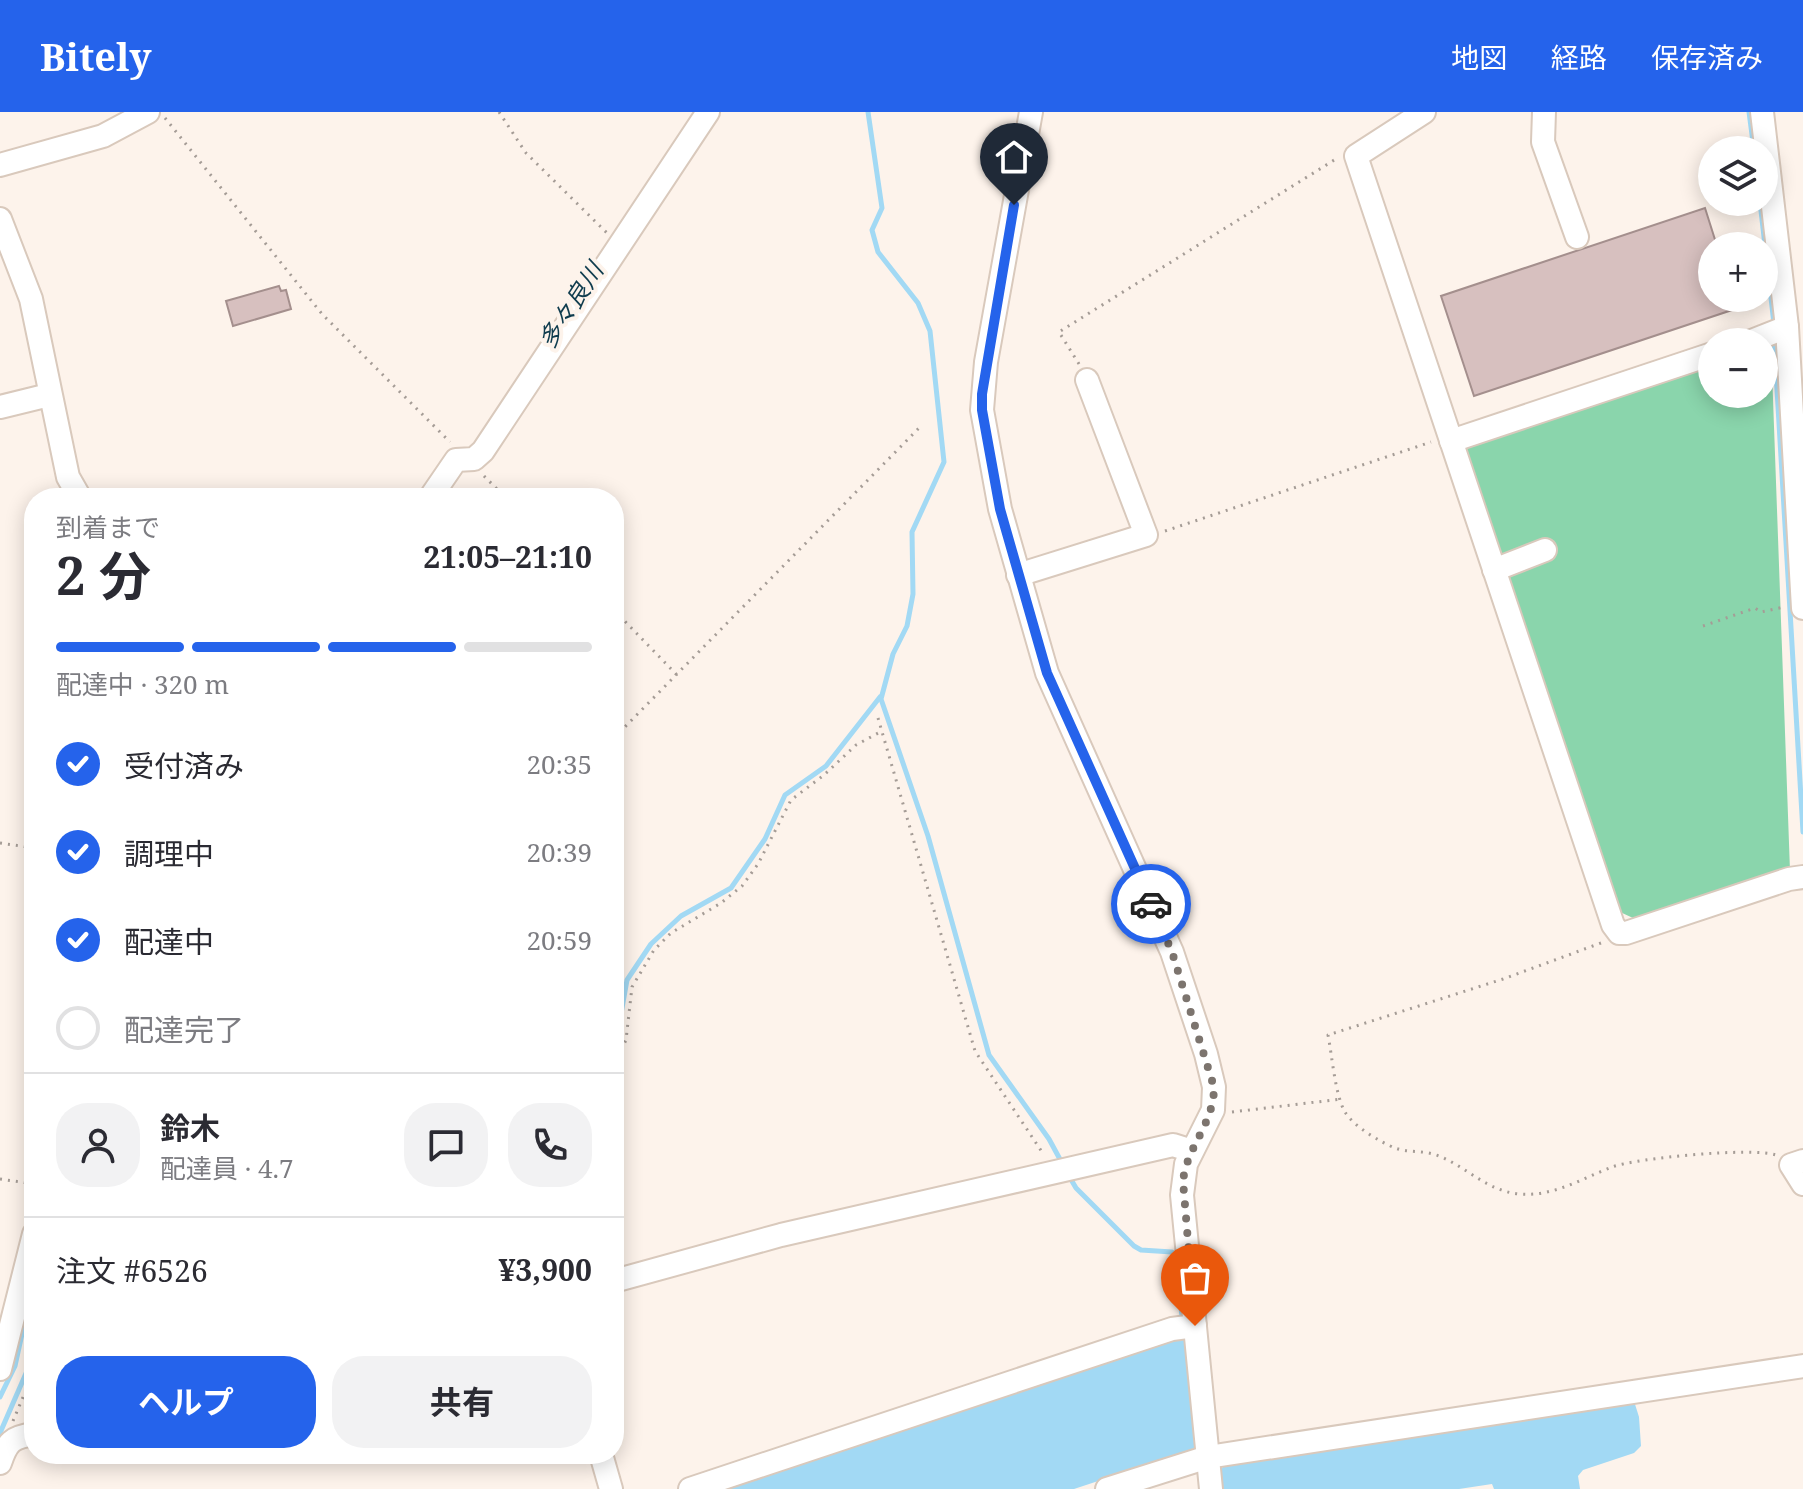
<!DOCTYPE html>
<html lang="ja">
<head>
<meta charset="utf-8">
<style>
	body { margin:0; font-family:"Noto Serif","Noto Sans JP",serif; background:#f2f2f3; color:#2b2b33; height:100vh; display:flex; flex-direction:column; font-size:30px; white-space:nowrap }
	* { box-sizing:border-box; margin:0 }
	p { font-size:26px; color:#7c7c81 }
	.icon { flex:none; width:44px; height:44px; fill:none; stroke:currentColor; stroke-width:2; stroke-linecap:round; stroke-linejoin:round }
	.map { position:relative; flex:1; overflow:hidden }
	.drawer { position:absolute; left:24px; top:376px; width:600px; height:976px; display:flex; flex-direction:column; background:#fff; border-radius:32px; box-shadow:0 4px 20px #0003 }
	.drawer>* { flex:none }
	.controls { position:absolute; left:1698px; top:24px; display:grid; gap:16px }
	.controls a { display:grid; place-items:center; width:80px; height:80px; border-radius:50%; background:#fff; box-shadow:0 4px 20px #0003; font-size:40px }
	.pin { position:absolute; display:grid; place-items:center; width:68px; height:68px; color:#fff; margin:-82px -34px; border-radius:50% 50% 50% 0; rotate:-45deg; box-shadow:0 0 8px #0007 }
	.pin .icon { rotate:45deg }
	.courier { position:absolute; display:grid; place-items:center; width:80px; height:80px; margin:-40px; border:6px solid #2563eb; border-radius:50%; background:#fff; color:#222; box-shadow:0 2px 10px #0007 }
	.overview em { font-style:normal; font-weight:700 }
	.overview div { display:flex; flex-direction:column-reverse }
	.overview { display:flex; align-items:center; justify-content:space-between; height:136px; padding:0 32px }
	h1 { font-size:52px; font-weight:700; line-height:60px }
	.bar { display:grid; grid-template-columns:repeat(4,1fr); gap:12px 8px; align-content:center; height:96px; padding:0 32px }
	.bar i { height:10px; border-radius:6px; background:#e1e1e2 }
	.bar .on { background:#2563eb }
	.bar p { grid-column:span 4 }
	.line { display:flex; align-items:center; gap:20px; padding:0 32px; border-top:2px solid #e1e1e2 }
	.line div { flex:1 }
	.round { display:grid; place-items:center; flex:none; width:84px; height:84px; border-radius:32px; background:#f2f2f3 }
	ol { padding:0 32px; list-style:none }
	li { display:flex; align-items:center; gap:24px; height:88px }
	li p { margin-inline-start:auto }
	li .icon { padding:8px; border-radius:50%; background:#2563eb; color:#fff; stroke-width:4 }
	li:last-child { color:#7c7c81 }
	li i { width:44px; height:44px; border:4px solid #e1e1e2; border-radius:50% }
	.button { display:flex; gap:16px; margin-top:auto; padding:16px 32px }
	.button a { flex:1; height:92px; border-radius:32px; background:#2563eb; color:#fff; font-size:32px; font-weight:700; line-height:92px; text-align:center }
	.button a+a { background:#f2f2f3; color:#2b2b33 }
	header { display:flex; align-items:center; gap:48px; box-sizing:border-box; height:112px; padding:0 40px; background:#2563eb; color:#fff }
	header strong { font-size:38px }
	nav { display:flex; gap:44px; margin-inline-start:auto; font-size:28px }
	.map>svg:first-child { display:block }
	.green { fill:#8ad5ac }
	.water { fill:#a2d9f4 }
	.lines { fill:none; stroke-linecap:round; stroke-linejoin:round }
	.stream { stroke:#a2d9f4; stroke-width:5 }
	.building { fill:#d7c0bf; stroke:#a48f8d; stroke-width:2 }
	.minor-casing { stroke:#d9c9bc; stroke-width:26 }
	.path { stroke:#a59c96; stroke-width:3; stroke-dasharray:2 6; stroke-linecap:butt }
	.minor { stroke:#fff; stroke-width:22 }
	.done { stroke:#7c746e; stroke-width:8; stroke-dasharray:0 14.4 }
	.route { stroke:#2563eb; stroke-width:10 }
	.labels { text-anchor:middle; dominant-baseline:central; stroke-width:8; stroke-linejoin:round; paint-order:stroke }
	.water-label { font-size:24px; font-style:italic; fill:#0f3c4e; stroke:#fdf3eb }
</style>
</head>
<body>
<header>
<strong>Bitely</strong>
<nav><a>地図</a><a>経路</a><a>保存済み</a></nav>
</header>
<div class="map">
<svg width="1803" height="1377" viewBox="0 0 1803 1377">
	<rect width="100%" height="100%" fill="#fdf3eb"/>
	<!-- green -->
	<polygon class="green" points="1771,231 1790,759 1633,806 1620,800 1464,340 1468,333 1712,250 1712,282 1764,282 1764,233"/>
	<!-- water -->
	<g class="water">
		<polygon points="1179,1224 1188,1232 1201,1335 1074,1377 721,1377"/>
		<polygon points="1634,1289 1639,1305 1641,1334 1634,1341 1583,1358 1578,1364 1580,1377 1494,1377 1492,1372 1459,1377 1223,1377 1220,1359 1226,1351"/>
	</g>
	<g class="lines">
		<!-- stream -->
		<g class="stream">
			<polyline points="868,0 882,96 872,118 878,140 918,191 930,219 944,350 912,420 913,482 907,514 893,542 881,587 928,724 989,943 1049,1027 1062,1051"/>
			<polyline points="1749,0 1754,38"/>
			<polyline points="1760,90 1774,212"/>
			<polyline points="1774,226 1803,720"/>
			<polyline points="614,941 627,868 651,832 681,804 731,776 765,727 785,683 826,654 880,585"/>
			<polyline points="1069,1064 1076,1076 1134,1134 1141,1138 1172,1140 1176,1144 1182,1205"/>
			<polyline points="0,1285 15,1254 34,1167"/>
			<polyline points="0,1321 34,1243"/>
		</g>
	</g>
	<!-- building -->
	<g class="building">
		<polygon points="1705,96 1717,134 1712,134 1712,186 1735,186 1738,196 1474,284 1441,184"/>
		<polygon points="279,174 281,179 286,178 291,197 233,214 226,189"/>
	</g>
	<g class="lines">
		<defs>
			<g id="minor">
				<polyline points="1031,0 986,250 982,298 1000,397 1047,561 1172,840 1206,942 1214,975 1213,998 1186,1052 1182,1083 1211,1377"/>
				<polyline points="1424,0 1356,44 1613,813 1619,821 1626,821 1789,767 1803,765"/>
				<polyline points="1544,0 1543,30 1577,125"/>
				<polyline points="1762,0 1787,215 1803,496"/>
				<polyline points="0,53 103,24 148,0"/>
				<polyline points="0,107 31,187 68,365 80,386"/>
				<polyline points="1749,230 1787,215"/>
				<polyline points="0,295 49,283"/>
				<polyline points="1451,329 1712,242"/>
				<polyline points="430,386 456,348 474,347 483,339 708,0"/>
				<polyline points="1494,458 1545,438"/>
				<polyline points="1018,463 1146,423 1087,268"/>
				<polyline points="1803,1049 1791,1053 1803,1072"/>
				<polyline points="614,1169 781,1123 1173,1033 1192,1039"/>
				<polyline points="0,1257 34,1122"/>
				<polyline points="601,1342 611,1377"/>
				<path d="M 0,1351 C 7,1330 12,1325 34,1322"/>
				<polyline points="690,1377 1172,1217 1195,1214"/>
				<polyline points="1107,1377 1208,1345 1803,1254"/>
			</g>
		</defs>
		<!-- minor casing -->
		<use href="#minor" class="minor-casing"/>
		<!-- path -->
		<g class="path">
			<polyline points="499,0 526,41 608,122"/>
			<polyline points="165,6 322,202 450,330"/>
			<polyline points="1079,252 1059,220 1339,45"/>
			<polyline points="484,364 506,386"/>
			<polyline points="1165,419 1431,330"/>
			<polyline points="614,498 677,563"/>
			<polyline points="1703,514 1755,496 1761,500 1784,495"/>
			<polyline points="878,606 975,939 1044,1043"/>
			<polyline points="614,626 920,315"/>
			<polyline points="0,731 34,736"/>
			<path d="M 1601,831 L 1503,867 L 1328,923 C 1332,943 1335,983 1345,1000 C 1353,1014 1380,1030 1395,1036 C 1408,1041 1423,1038 1436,1043 C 1465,1053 1486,1079 1519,1082 C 1553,1085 1581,1067 1612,1055 C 1637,1046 1751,1035 1776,1043"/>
			<polyline points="614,952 626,928 632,875 654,838 671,821 721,791 742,774 758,752 791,688 824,663 856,633 882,619"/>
			<polyline points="1232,1000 1342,987"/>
			<polyline points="0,1067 34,1072"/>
			<polyline points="13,1309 34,1259"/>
		</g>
		<!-- minor -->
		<use href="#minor" class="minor"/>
	</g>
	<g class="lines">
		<!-- done -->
		<path class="done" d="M 1151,792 L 1172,840 L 1214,975 C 1214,1012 1187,1034 1183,1069 L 1195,1214"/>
		<!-- route -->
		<polyline class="route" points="1014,93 982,282 982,298 1000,397 1047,561 1151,792"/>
	</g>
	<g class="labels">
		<!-- water labels -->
		<g class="water-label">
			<text transform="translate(570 193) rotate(-57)">多々良川</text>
		</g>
	</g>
</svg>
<div class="controls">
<a><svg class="icon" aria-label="layers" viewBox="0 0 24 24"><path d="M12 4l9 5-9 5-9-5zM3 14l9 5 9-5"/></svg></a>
<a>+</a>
<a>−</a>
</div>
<div class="pin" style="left:1195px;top:1214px;background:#ea580c"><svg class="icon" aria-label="bag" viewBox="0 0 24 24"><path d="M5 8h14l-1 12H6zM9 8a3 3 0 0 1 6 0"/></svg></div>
<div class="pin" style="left:1014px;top:93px;background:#1f2937"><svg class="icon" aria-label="home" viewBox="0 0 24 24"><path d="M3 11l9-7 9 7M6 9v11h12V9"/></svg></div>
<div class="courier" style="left:1151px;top:792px"><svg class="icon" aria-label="car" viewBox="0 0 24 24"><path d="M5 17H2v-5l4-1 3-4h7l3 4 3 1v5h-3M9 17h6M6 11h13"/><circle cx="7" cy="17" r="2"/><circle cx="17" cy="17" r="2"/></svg></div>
<section class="drawer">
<div class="overview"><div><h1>2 分</h1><p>到着まで</p></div><em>21:05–21:10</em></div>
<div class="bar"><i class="on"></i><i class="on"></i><i class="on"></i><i></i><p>配達中 · 320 m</p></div>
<ol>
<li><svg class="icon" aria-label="check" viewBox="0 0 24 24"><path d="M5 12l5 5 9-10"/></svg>受付済み<p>20:35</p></li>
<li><svg class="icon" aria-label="check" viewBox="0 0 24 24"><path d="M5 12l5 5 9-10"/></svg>調理中<p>20:39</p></li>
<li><svg class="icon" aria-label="check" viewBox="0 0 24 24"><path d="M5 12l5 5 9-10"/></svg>配達中<p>20:59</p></li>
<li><i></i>配達完了</li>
</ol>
<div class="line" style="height:144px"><a class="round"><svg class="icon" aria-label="person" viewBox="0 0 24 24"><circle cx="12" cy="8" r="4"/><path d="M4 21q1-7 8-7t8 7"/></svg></a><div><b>鈴木</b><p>配達員 · 4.7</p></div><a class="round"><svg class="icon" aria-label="chat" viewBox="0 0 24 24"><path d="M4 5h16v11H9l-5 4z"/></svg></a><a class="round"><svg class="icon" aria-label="phone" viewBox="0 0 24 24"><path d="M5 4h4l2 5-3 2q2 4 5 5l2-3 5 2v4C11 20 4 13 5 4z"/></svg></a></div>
<div class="line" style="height:104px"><div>注文 #6526</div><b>¥3,900</b></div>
<div class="button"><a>ヘルプ</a><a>共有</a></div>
</section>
</div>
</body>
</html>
